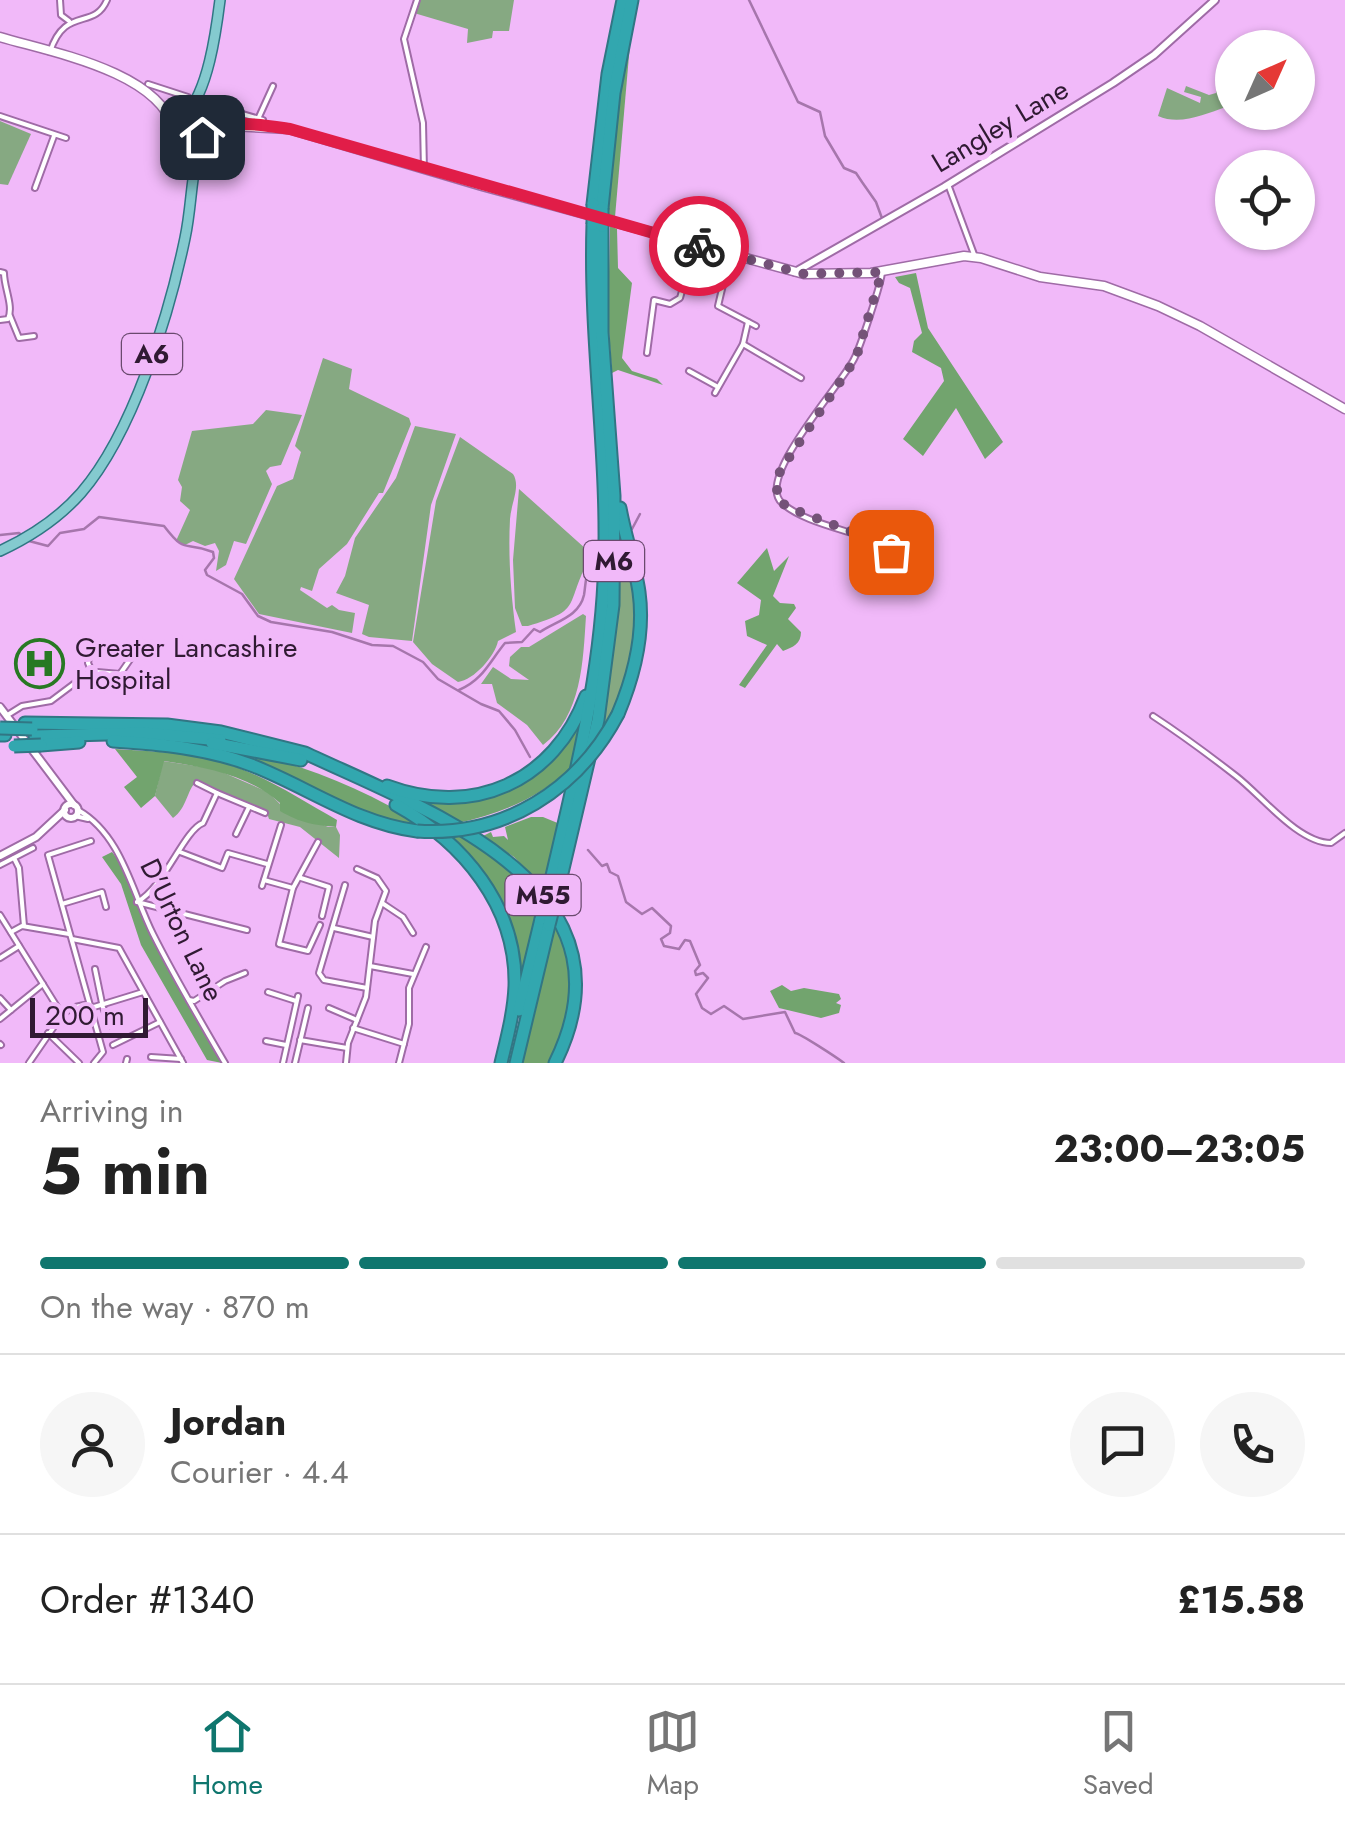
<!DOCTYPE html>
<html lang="en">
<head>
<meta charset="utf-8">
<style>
	body { margin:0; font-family:Jost,sans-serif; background:#f6f6f6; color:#222; height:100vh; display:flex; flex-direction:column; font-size:38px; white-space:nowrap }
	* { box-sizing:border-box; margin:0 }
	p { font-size:32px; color:#767676 }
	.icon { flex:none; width:55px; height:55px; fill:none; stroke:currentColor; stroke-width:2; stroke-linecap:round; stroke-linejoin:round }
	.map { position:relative; height:1063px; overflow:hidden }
	.details { display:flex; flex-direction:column; background:#fff; flex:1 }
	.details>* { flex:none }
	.needle { width:65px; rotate:45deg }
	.tools { position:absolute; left:1215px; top:30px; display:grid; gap:20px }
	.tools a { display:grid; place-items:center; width:100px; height:100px; border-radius:50%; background:#fff; box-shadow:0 2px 8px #0004; font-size:50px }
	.scale { position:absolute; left:30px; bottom:25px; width:118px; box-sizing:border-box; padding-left:10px; border:5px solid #301a33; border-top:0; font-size:28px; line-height:35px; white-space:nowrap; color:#301a33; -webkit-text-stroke:8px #f1b9f9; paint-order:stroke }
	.pin { position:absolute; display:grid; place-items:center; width:85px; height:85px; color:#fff; margin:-42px; border-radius:20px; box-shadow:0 5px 15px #0006 }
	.courier { position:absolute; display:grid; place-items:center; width:100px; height:100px; margin:-50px; border:8px solid #e11d48; border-radius:50%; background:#fff; color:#222; box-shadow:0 2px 12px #0007 }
	.head em { font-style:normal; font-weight:700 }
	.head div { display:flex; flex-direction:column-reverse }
	.head { display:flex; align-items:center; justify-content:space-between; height:170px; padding:0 40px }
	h1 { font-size:65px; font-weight:700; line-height:75px }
	.bar { display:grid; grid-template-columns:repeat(4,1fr); gap:15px 10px; align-content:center; height:120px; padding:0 40px }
	.bar i { height:12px; border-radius:8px; background:#e0e0e0 }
	.bar .selected { background:#0f766e }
	.bar p { grid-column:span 4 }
	.line { display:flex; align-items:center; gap:25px; padding:0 40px; border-top:2px solid #e0e0e0 }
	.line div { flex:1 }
	.round { display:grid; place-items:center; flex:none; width:105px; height:105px; border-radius:52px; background:#f6f6f6 }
	.tabs { display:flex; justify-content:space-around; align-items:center; height:140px; border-top:2px solid #e0e0e0; background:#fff; font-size:28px; color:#767676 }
	.tabs a { display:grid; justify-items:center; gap:5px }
	.tabs .selected { color:#0f766e }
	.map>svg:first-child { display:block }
	.green { fill:#86a982 }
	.forest { fill:#72a46e }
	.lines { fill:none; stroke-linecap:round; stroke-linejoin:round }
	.stream { stroke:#a676ac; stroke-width:2.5 }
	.minor-casing { stroke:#9f6ba6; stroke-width:8 }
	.tertiary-casing { stroke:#9f6ba6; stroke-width:10 }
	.secondary-casing { stroke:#9f6ba6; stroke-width:11 }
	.primary-casing { stroke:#317684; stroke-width:12 }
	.motorway-casing { stroke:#317684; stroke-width:15 }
	.minor { stroke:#fff; stroke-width:4 }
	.tertiary { stroke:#fff; stroke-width:6 }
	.secondary { stroke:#fff; stroke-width:8 }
	.primary { stroke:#84cacf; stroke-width:9 }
	.motorway { stroke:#32a7af; stroke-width:11 }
	.motorway-bridge-casing { stroke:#317684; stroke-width:15; stroke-linecap:butt }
	.motorway-bridge { stroke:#32a7af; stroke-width:11 }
	.done { stroke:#745278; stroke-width:10; stroke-dasharray:0 18 }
	.route { stroke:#e11d48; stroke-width:12 }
	.labels { text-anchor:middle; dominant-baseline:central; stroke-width:10; stroke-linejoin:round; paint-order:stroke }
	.shield { fill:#f1b9f9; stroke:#6a4a6e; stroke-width:2.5 }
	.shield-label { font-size:25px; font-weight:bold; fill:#301a33 }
	.street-label { font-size:28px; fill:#301a33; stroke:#f1b9f9 }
	.poi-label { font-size:28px; fill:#301a33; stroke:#f1b9f9; text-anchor:start }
</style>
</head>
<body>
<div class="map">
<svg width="1345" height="1063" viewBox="0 0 1345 1063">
	<rect width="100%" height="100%" fill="#f1b9f9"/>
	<!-- green -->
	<g class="green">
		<polygon points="419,0 514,0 509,31 493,31 492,38 467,43 468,29 414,13"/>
		<path d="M 1221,73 L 1232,77 L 1232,93 L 1226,107 C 1205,114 1180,126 1158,116 L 1167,88 L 1200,103 L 1201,97 L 1184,92 L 1186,86 L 1209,95 L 1216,93 Z"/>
		<polygon points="0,121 31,134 8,185 0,184"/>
		<polygon points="323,358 352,369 349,389 409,418 411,424 383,493 379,493 347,544 319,569 312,591 301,587 300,590 327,608 332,605 339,610 355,613 352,633 259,614 234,579 277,486 293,479 301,452 295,446"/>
		<polygon points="266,410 302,415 281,465 270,467 266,471 272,484 246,544 234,541 226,565 216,571 219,551 215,543 205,546 193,541 185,545 176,541 190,510 180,501 182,487 178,480 192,431 253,424"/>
		<polygon points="415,426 456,434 431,505 412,641 369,637 362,634 369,605 336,593 345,576 355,538 396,478"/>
		<path d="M 460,437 L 513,474 C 521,486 511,504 510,519 C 508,557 511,595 516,632 L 498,641 C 495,656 474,680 458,682 L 432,664 L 413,642 L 436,501 Z"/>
		<path d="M 519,489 L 596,558 L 587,563 C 565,607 582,610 528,626 L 522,626 L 515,608 L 513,560 Z"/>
		<path d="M 619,559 L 628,559 C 642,622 635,679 599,734 L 615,643 Z"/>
		<path d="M 583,614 L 586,616 C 583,661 582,716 543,745 L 527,725 L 497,703 L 492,684 L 481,684 L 493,667 L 511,679 L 529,680 L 509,666 L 510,657 L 521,647 L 529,647 Z"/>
		<path d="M 163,761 L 215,769 L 268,792 L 280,804 L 328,827 L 336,827 L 340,835 L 339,858 L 300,827 L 269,819 L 266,810 L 245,804 L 197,780 C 186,792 187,808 173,818 L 155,796 Z"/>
	</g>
	<!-- forest -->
	<g class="forest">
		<polygon points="630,44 615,217 606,215 614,125"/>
		<polygon points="610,226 617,229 618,268 632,283 622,358 632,371 657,379 663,385 618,370 612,373 608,318"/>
		<polygon points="916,273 928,328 1003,442 985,459 956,408 923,456 903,439 944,381 941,368 912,352 914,341 922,333 910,288 899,283 895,277"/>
		<path d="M 767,548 L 774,571 L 789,556 L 773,596 L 780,603 L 794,604 L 796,608 L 788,619 L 801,632 C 801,644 793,647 783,651 L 777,644 L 745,688 L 739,685 L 767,645 L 747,636 L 745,621 L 759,615 L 761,600 L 737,583 Z"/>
		<path d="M 586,707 L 574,765 C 541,797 503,813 458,823 L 410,797 L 429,800 L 519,782 Z"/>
		<path d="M 197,745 C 279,754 352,782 421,824 L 388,821 Z"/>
		<path d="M 115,749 C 147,751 179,752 209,759 C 255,769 296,797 337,820 L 336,827 C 313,825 301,823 280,811 L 280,803 C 249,775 204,767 164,761 L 155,796 L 141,808 L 124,787 L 137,777 Z"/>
		<polygon points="531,817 543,817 560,824 543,887 514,857 483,836 491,832 493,837 504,836 508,840 505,827"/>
		<path d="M 460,832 L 542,897 L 519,988 C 504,920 502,884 447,834 Z"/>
		<polygon points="112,852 127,871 136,903 222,1063 207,1060 141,945 121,884 102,857"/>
		<path d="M 554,919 C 579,984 571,999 553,1063 L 521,1063 Z"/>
		<polygon points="782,985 791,991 804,988 839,994 841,999 836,1003 841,1005 839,1013 821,1018 779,1008 770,991"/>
	</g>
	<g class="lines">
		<!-- stream -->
		<g class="stream">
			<polyline points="749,0 798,102 820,112 825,136 844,168 856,173 862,182 876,202 883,221"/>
			<polyline points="632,529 640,514"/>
			<polyline points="0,535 19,533 23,536"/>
			<path d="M 29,541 L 48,546 L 60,533 L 84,529 L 99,517 L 164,526 C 187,556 183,540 213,552 L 214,558 L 205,570 L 207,575 L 242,594 L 258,616 L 271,622 L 332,632 L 372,645 L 393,646 L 423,662 L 438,679 L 481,704 L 499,711 L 515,730 L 530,757"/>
			<path d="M 459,690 C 483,680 490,661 505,643 L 522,642 L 534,629 L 540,632 C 556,621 579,617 584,595 C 586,583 585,575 591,563"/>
			<path d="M 588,850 L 602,866 L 607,864 L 610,872 L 618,876 L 626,902 L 642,914 L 652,908 L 671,926 L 670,933 L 661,939 L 664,946 L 679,949 L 685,940 L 690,941 L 700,965 L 695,971 L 696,975 L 703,973 L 708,978 L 696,994 L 702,1008 L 711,1014 L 724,1006 L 743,1019 L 785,1012 L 795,1033 C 801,1034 836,1057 844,1063"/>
		</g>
		<defs>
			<g id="minor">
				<polyline points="60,0 61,15 69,21"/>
				<polyline points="417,0 404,39 423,123 424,170"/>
				<path d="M 50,52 C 65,5 94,31 107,0"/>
				<polyline points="148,84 188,97"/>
				<polyline points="204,103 263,120"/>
				<polyline points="0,116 66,138"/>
				<polyline points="258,119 273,86"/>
				<polyline points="949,187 975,257"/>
				<polyline points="35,188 54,136"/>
				<polyline points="730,255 718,306 756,326"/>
				<path d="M 0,272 L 4,273 C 4,288 14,306 8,319 L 0,320"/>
				<path d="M 882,272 C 882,281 860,348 854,359 C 842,384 754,479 782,503 C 806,525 858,531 888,547 L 895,569 L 891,580"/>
				<polyline points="10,316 19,338 34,336"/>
				<polyline points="743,344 801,378"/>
				<polyline points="647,353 654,300 670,304 680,298 695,245"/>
				<polyline points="689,371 718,387"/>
				<polyline points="715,393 743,344 748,322"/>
				<polyline points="91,648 88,663 93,674"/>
				<polyline points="6,716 22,706 51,701 83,677 97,672 120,674 136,651"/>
				<path d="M 1153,716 C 1182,735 1209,755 1236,776 C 1261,795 1298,843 1331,843 L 1345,833"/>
				<polyline points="197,783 217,793"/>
				<path d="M 78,810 C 122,835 132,892 153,934 C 175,978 200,1020 225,1063"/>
				<polyline points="75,816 88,819"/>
				<polyline points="236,834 249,807"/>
				<polyline points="91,841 48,855 103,1052 94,1063"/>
				<polyline points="180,852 222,868 228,853 267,864"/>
				<polyline points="14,858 19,868 24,926"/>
				<polyline points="0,865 33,848"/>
				<polyline points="301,878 329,887 322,916"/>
				<polyline points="264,880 293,888 318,842"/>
				<polyline points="345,885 319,973 324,980 367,988"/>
				<polyline points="262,886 281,825"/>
				<polyline points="293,888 279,944 308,951 320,925"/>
				<path d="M 137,902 C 164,888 184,830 203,823 L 217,793 L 265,813"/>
				<polyline points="137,902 247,930"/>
				<polyline points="382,903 403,917 413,933"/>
				<polyline points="62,904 102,892 106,907"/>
				<polyline points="0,915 61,1013"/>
				<polyline points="334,928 373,937"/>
				<polyline points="11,932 22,926 69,934"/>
				<polyline points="72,939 119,948 183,1063"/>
				<polyline points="0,958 19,946"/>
				<polyline points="370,966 413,974"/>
				<polyline points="95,969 102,1003"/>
				<polyline points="268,992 296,1001"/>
				<polyline points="0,998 11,1010"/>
				<polyline points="189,1000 194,1001 225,981 245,973"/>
				<polyline points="102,1005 110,1025"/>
				<polyline points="329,1008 357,1020"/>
				<polyline points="0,1019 43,984"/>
				<polyline points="353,1028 404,1044"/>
				<polyline points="48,1033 79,1063"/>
				<polyline points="300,1040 347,1048"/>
				<polyline points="266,1041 286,1045"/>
				<polyline points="0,1044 1,1045"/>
				<polyline points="113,1045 160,1022"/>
				<polyline points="151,1057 181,1059"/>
				<polyline points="29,1063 62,1015 71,1008 84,1005 94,1007 143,992"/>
				<polyline points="126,1063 127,1059"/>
				<polyline points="283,1063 298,996"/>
				<polyline points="295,1063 308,1008"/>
				<polyline points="346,1063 348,1043 366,997 375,921 386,891 377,878 357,869"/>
				<polyline points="399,1063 409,1024 409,988 426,947"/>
			</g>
			<g id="tertiary">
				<polyline points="795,272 944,187 1113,83 1154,55 1215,0"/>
				<polyline points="0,707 74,805"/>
				<circle cx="71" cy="811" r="7"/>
				<polyline points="0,856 36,837 65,810"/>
			</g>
			<g id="secondary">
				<path d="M 0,37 C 50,52 158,71 174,129"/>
				<polyline points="201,121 213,125 289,129 482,186 804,274 871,273 964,256 981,258 1040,277 1104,286 1158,306 1200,326 1345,409"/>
			</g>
			<g id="primary">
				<circle cx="189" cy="130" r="15"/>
				<path d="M 185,115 C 208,92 216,32 220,0"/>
				<polyline points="183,143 190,155 191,168"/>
				<path d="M 0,551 C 30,537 59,518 81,493 C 133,433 169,315 185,238 C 192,206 191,170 201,139"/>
			</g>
			<g id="motorway">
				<polyline points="593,204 608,74 623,0"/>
				<polyline points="602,208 614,93 632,0"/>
				<path d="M 618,714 C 634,676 645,635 639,592 C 635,564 625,536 620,508"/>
				<path d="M 25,723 L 167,725 L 221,732 L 305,753 C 428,811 643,885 555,1063"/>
				<polyline points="0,735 5,735"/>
				<polyline points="35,736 144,733 220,740"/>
				<path d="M 113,741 C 160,744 206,748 251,765 C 308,787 355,823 417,831"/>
				<polyline points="212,743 301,760"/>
				<polyline points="41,745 79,742"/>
				<path d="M 387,786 C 473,818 554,782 586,696"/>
				<path d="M 396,805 C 463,842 517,906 515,986 C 514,1012 507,1038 501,1063"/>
				<path d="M 551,880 C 574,781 599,683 604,581 C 610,462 589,344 593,224"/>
				<polyline points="558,890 598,720 613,605 614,496 602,332 602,226"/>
				<polyline points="519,1010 541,919"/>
				<polyline points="516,1063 549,925"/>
			</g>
		</defs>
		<!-- minor casing -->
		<use href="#minor" class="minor-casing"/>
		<!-- tertiary casing -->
		<use href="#tertiary" class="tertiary-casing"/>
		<!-- secondary casing -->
		<use href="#secondary" class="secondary-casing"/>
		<!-- primary casing -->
		<use href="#primary" class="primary-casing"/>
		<!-- motorway casing -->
		<use href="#motorway" class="motorway-casing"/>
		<!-- minor -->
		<use href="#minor" class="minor"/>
		<!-- tertiary -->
		<use href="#tertiary" class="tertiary"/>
		<!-- secondary -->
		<use href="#secondary" class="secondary"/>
		<!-- primary -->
		<use href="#primary" class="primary"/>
		<!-- motorway -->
		<use href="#motorway" class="motorway"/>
		<defs>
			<g id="motorway-bridge">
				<polyline points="593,224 593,204"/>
				<polyline points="602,226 602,208"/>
				<polyline points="0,728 32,729"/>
				<polyline points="14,746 41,745"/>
				<path d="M 417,831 C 504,837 578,790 618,714"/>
				<polyline points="541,919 551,880"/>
				<polyline points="549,925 558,890"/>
			</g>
		</defs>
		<!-- motorway-bridge casing -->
		<use href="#motorway-bridge" class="motorway-bridge-casing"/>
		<!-- motorway-bridge -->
		<use href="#motorway-bridge" class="motorway-bridge"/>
	</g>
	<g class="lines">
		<!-- done -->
		<polyline class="done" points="699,246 804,274 882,272 856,358 780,471 776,497 787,507 881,543 891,552"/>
		<!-- route -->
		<path class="route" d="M 202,137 C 223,117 264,125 290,129 L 699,246"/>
	</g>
	<!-- icons -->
	<defs>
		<symbol id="hospital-ring" viewBox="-11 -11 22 22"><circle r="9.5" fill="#f1b9f9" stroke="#277923" stroke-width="1.5"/><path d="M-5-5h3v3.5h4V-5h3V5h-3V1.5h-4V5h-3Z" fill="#277923"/></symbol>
	</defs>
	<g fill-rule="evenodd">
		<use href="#hospital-ring" x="12" y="636" width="55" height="55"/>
	</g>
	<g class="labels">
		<!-- shield labels -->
		<g class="shield">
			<rect x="122" y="334" width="60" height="40" rx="8"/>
			<rect x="584" y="541" width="60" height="40" rx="8"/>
			<rect x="505.5" y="875" width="75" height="40" rx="8"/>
		</g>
		<g class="shield-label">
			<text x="152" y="354">A6</text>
			<text x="614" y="561">M6</text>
			<text x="543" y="895">M55</text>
		</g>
		<!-- street labels -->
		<g class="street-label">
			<text transform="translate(1000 126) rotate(-31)">Langley Lane</text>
			<text transform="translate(182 930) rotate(64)">D'Urton Lane</text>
		</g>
		<!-- poi labels -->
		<g class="poi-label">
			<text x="75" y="647">Greater Lancashire<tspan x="75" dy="32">Hospital</tspan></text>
		</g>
	</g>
</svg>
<div class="tools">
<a><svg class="needle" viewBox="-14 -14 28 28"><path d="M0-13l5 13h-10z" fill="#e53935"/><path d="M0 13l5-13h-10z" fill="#767676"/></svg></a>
<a><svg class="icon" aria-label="locate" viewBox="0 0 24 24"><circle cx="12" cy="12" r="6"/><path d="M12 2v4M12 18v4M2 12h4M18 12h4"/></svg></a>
</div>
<div class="scale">200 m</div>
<div class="pin" style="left:891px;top:552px;background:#ea580c"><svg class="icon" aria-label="bag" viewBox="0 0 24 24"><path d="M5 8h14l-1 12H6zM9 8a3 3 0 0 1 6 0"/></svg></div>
<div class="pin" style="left:202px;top:137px;background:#1f2937"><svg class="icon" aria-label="home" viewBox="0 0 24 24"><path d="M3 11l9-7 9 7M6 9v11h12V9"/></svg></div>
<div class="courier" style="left:699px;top:246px"><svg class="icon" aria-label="bike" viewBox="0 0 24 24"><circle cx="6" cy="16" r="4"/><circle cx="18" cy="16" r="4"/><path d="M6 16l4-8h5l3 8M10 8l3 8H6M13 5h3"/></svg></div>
</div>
<section class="details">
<div class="head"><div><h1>5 min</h1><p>Arriving in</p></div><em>23:00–23:05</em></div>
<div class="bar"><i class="selected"></i><i class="selected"></i><i class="selected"></i><i></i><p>On the way · 870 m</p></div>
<div class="line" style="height:180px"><a class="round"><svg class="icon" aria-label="person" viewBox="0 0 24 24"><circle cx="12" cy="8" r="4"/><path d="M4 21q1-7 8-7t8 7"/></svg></a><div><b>Jordan</b><p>Courier · 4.4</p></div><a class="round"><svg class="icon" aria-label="chat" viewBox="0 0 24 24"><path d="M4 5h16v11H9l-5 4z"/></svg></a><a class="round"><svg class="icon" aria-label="phone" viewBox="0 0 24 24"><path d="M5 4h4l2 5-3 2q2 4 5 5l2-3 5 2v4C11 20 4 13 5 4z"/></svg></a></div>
<div class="line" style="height:130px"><div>Order #1340</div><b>£15.58</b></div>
</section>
<nav class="tabs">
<a class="selected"><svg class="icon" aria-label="home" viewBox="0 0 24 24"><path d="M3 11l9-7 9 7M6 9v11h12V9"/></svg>Home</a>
<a><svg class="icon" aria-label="map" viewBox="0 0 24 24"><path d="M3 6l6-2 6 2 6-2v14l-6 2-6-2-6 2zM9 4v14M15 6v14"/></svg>Map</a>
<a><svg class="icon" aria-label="saved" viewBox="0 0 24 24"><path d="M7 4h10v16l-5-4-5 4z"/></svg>Saved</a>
</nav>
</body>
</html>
